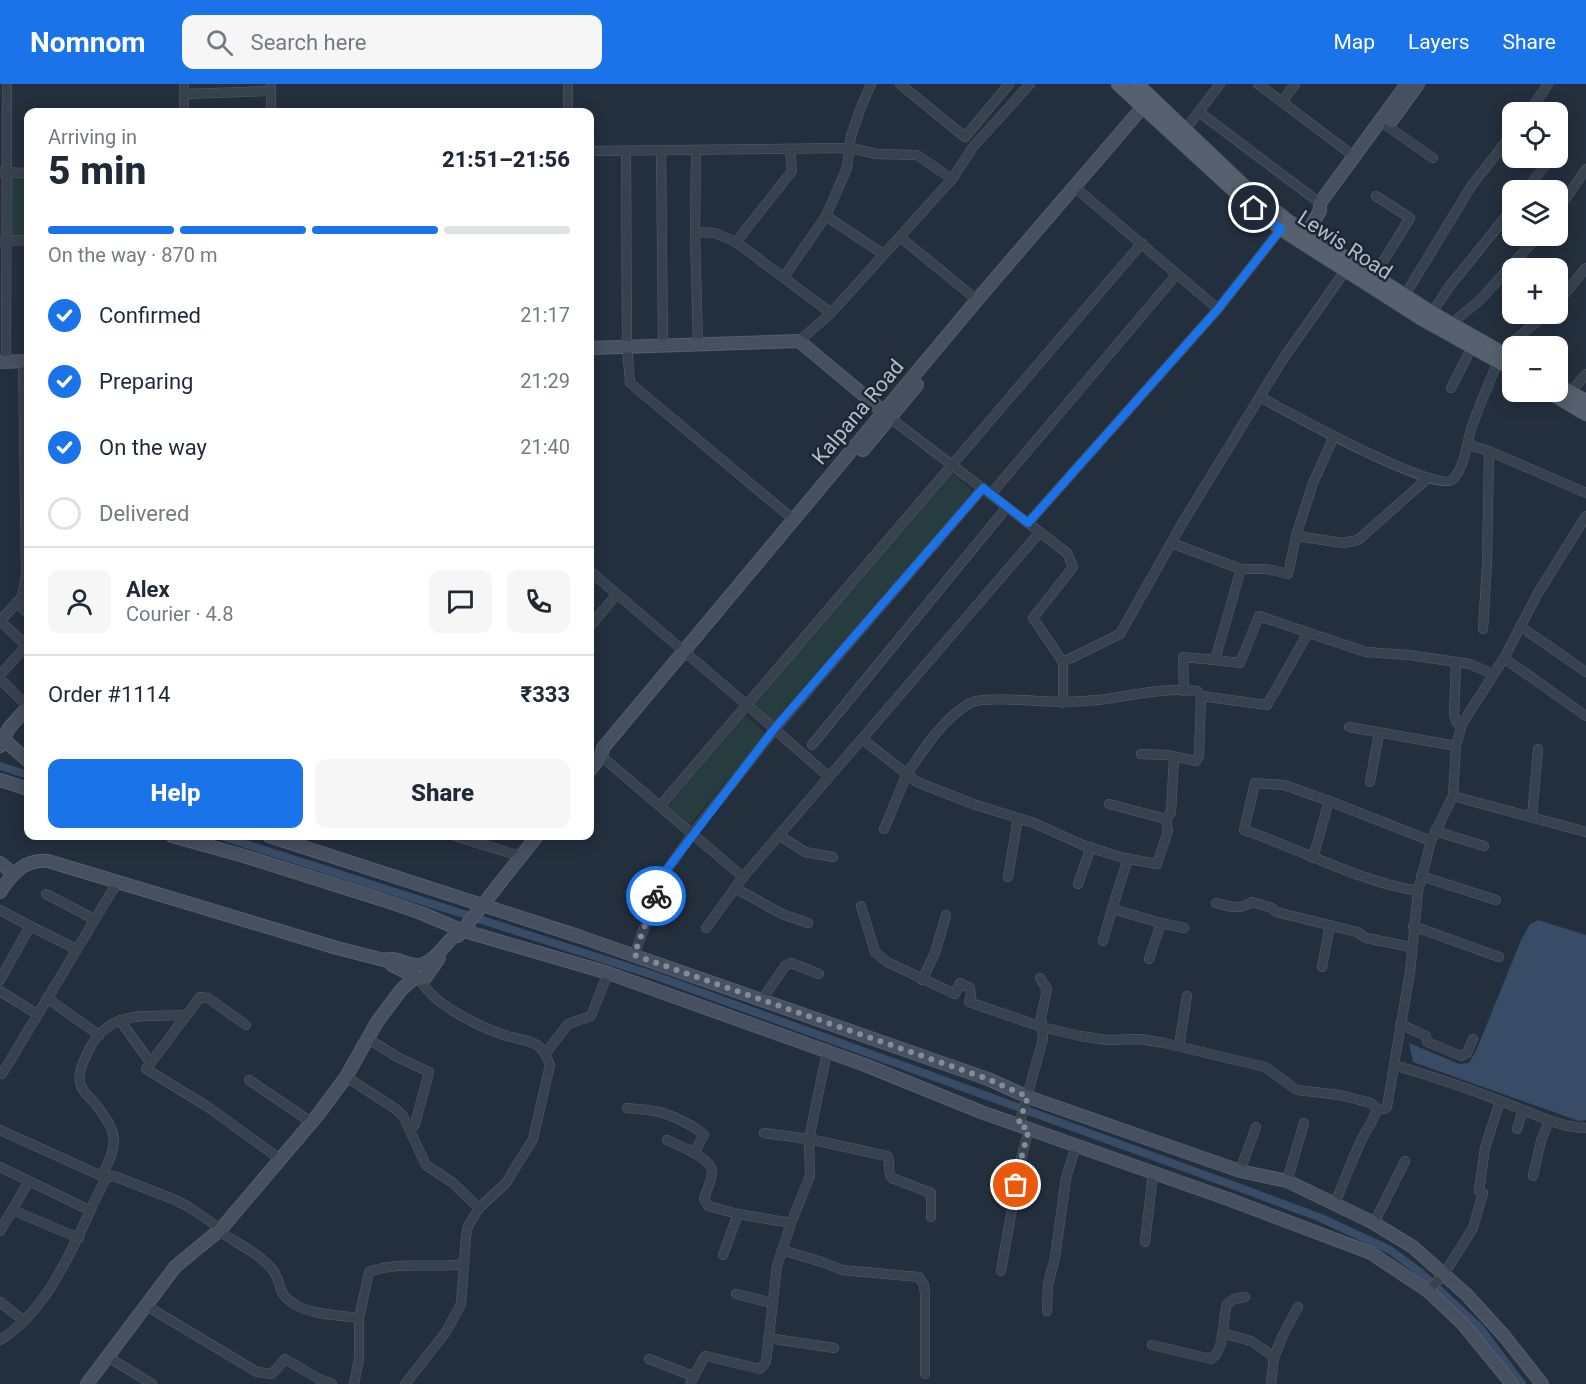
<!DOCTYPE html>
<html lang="en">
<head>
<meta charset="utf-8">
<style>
	body { margin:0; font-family:Roboto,sans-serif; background:#f6f6f7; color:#1f2937; height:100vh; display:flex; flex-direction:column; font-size:22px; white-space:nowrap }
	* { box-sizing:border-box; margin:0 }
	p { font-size:20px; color:#747a83 }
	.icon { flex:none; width:33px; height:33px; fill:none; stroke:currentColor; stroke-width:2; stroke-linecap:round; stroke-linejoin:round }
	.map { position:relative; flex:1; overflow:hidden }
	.side { position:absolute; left:24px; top:24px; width:570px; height:732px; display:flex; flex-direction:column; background:#fff; border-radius:12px; box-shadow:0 3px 15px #0003 }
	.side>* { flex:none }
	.tools { position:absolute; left:1502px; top:18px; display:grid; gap:12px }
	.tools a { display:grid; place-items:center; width:66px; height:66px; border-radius:12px; background:#fff; box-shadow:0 3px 15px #0003; font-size:30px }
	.pin { position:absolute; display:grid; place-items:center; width:51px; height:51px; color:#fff; margin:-26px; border:3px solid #fff; border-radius:50%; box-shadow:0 2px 6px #0007 }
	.courier { position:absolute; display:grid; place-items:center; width:60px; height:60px; margin:-30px; border:4px solid #1a73e8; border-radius:50%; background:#fff; color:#222; box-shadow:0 2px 8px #0007 }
	.headline em { font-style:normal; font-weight:800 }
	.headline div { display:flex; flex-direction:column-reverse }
	.headline { display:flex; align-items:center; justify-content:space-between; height:102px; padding:0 24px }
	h1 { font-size:39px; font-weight:800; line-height:45px }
	.bar { display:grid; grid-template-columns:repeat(4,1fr); gap:9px 6px; align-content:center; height:72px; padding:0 24px }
	.bar i { height:8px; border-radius:4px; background:#e0e1e3 }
	.bar .on { background:#1a73e8 }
	.bar p { grid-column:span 4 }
	.line { display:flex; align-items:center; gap:15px; padding:0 24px; border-top:2px solid #e0e1e3 }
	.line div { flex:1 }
	.round { display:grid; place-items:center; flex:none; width:63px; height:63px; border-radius:12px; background:#f6f6f7 }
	ol { padding:0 24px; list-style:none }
	li { display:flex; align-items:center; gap:18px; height:66px }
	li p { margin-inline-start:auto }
	li .icon { padding:6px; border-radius:50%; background:#1a73e8; color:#fff; stroke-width:4 }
	li:last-child { color:#747a83 }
	li i { width:33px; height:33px; border:3px solid #e0e1e3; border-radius:50% }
	.button { display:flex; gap:12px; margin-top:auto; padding:12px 24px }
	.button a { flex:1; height:69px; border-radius:12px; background:#1a73e8; color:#fff; font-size:24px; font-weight:800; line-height:69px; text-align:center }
	.button a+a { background:#f6f6f7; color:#1f2937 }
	header { display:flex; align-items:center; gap:36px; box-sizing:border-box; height:84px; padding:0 30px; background:#1a73e8; color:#fff }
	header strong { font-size:28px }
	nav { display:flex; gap:33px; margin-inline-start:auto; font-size:21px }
	.search { width:420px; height:54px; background:#f6f6f7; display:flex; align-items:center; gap:15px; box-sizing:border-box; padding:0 21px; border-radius:12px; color:#747a83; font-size:22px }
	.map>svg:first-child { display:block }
	.green { fill:#263c3f }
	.water { fill:#394c67 }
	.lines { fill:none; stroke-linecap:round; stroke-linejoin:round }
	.canal { stroke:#394c67; stroke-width:8 }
	.street-casing { stroke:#565f6c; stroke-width:10 }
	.secondary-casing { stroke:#565f6c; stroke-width:14 }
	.primary-casing { stroke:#414a57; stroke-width:15 }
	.street { stroke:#38414e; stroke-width:9 }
	.secondary { stroke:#465061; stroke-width:12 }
	.primary { stroke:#56606e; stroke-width:14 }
	.done { stroke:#828b98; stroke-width:6; stroke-dasharray:0 10.8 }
	.route { stroke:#1a73e8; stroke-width:8 }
	.labels { text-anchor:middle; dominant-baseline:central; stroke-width:5; stroke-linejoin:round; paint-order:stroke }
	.street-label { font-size:21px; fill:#b4bcc9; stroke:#1d2633 }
</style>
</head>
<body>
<header>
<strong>Nomnom</strong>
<div class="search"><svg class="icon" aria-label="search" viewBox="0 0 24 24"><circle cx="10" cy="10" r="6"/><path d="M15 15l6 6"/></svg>Search here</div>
<nav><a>Map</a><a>Layers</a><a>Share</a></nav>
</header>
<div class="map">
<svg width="1586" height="1300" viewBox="0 0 1586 1300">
	<rect width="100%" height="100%" fill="#242f3e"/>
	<!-- green -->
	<g class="green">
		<polygon points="6,88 28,89 28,156 6,157"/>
		<polygon points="951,388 973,407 774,640 752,622"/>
		<polygon points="745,631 766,650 690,740 668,722"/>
	</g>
	<!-- water -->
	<polygon class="water" points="1538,836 1586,851 1586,1036 1579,1037 1413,978 1409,959 1459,980 1469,979 1476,967 1522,854 1530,840"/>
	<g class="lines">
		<!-- canal -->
		<g class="canal">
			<polyline points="0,682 28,691"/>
			<polyline points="221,752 656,892 1246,1106 1321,1134 1390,1166 1421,1189 1480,1244 1522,1300"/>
		</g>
		<defs>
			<g id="street">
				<polyline points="184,0 184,28"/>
				<polyline points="900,0 965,53 1009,0"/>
				<polyline points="1258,0 1355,73"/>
				<polyline points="184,10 271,7"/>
				<polyline points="1282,18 1295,0"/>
				<polyline points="271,28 271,0"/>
				<polyline points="568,28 568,0"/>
				<polyline points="1199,28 1320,119"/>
				<polyline points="1529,28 1548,0"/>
				<polyline points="1387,42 1433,74"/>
				<polyline points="1185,46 1220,0"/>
				<polyline points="590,67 850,64 877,70 917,71 952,95 831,229 799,257"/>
				<polyline points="661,67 663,261"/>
				<polyline points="696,67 695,148 698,261"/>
				<polyline points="626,68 627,262 630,299 794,436"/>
				<polyline points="0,88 28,89"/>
				<polyline points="952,95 973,63 1030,0"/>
				<polyline points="1078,106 1218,225"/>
				<polyline points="1526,106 1551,74"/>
				<polyline points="1557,127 1586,85"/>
				<polyline points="826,132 883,170"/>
				<polyline points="695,148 715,149 736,158 831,229"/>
				<polyline points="900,153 977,216"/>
				<polyline points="2,157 28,156"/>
				<polyline points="736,158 792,87 790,66"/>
				<polyline points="1374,192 1410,134 1376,112"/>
				<polyline points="784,193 826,132 847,84 851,52 860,26 871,0"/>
				<polyline points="1405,211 1472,101 1512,50"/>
				<polyline points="1557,219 1586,184"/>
				<polyline points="1432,229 1449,203 1512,125"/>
				<polyline points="1451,240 1480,216 1538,152"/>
				<polyline points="1501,268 1546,230"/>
				<polyline points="6,278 7,0"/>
				<polyline points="1451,304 1472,263"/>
				<polyline points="1570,309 1586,290"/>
				<path d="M 1260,313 C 1284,326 1434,409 1452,396 C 1464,386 1467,359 1471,345 C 1479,322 1489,300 1498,277"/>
				<polyline points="885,330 1067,469 1073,483 1033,534 1063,578 1120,550 1183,438 1283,275 1345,187"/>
				<polyline points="1469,361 1489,367 1586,409"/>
				<polyline points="991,410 1177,190"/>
				<path d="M 1586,432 L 1538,509 L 1504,574 L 1462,640 L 1456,662 L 1453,712 L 1431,757 L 1418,807 L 1410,888 L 1394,981 C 1431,992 1467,1004 1503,1018 C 1531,1028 1556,1043 1586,1044"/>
				<polyline points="1028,439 1218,225 1281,145"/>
				<polyline points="1296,452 1343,459 1358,456 1428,394"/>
				<polyline points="1171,459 1241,485 1267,485 1288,490 1296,452 1313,399 1334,352"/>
				<polyline points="1241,485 1215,576 1240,579 1259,532 1366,568 1409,571 1470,580 1493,590"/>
				<polyline points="590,487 747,621 829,693"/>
				<polyline points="16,519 28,529"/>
				<polyline points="0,537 22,513 26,492 23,277"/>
				<polyline points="0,537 27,562"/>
				<polyline points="590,542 617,510"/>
				<polyline points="1520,542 1586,588"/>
				<polyline points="1483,545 1487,480 1489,367"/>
				<polyline points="1504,574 1586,632"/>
				<polyline points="1063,578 1063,619"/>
				<polyline points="1456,578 1454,631 1457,639 1462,640"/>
				<polyline points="0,591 28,560"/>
				<polyline points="0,595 28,623"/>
				<polyline points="1184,607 1183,573 1215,576"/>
				<polyline points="1349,643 1456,662"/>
				<path d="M 862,655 L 907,690 C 924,664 943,635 970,619 C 982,613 1024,616 1038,617 C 1058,618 1078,618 1098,616 C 1130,612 1164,603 1197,607 L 1201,612 L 1267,621 L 1308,549"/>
				<polyline points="812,661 1007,423"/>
				<polyline points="1141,670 1167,671 1196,677 1199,672 1201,612"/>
				<polyline points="601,672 743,793"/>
				<polyline points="1370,698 1379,649"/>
				<polyline points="1453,712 1586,748"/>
				<polyline points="1329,717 1431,757"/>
				<polyline points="1109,720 1166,735 1171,728 1174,673"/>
				<polyline points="661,721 1142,159"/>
				<polyline points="1532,733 1538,665"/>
				<polyline points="884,745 907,690 917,698 973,720 1034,739 1085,762 1124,774 1157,780 1168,747 1166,735"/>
				<polyline points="1435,747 1484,762"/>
				<polyline points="779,751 805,768 833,773"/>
				<polyline points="455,752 520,772"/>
				<polyline points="1128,774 1112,825 1161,839 1149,875"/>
				<path d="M 1313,774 L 1329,717 L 1284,701 L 1255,699 L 1244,746 C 1303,766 1357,797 1418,807"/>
				<polyline points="1421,792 1496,816"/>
				<polyline points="1008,793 1018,734"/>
				<polyline points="1078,800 1091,763"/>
				<polyline points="735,804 782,830 808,839"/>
				<polyline points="46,810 94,835"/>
				<path d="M 1216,819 C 1230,823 1239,826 1252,818 L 1272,824 L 1276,828 L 1357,848 L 1366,854 L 1411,863"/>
				<polyline points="861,822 875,868 887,878 955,910 960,899 970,904 971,912 969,918 1042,943 1080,952 1107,956 1140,955 1164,959 1265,983 1297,1006 1340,1011 1371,1019 1377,1025"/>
				<polyline points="0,826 30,842 0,896"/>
				<polyline points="1161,839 1184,844"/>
				<polyline points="30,842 76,865"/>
				<polyline points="1413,842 1499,873"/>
				<polyline points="706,844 743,793 1040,448"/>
				<polyline points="1103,857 1112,825"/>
				<polyline points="634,871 665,789 693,749 775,645 983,404"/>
				<polyline points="1322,883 1330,841"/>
				<path d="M 420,895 C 431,919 476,941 501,950 C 512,954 527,955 537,961 C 544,965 547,974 550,981 L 533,1055 L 506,1099 L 479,1124"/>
				<polyline points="922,896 935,869 946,831"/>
				<polyline points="0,907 37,930"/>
				<polyline points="47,914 99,951"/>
				<polyline points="761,917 785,882 791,879 819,890"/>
				<polyline points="120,936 150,978"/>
				<polyline points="1400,940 1426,952 1427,958 1461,972 1467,969 1473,955"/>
				<polyline points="246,941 208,914 200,913 146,985 208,1023 280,1075"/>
				<polyline points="367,954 397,973 429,988 415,1040 410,1046"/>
				<polyline points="1179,962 1187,912"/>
				<polyline points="545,970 568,940 591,932 608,889"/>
				<polyline points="0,989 2,990 118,797"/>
				<polyline points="346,993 396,1025 403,1032 426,1081 453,1099 479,1124 468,1142 466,1152 461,1220 446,1248 405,1300"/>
				<polyline points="249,996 311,1038"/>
				<path d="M 627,1024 C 654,1026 664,1027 688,1040 C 694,1043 699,1046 704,1051 L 694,1069"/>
				<polyline points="1019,1041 1043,955 1041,933 1047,905 1040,894"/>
				<polyline points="1517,1045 1523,1026"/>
				<polyline points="0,1046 106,1094"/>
				<path d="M 764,1049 L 809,1055 L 887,1072 C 892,1079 886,1088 892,1094 L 931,1109 L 931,1133"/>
				<path d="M 667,1056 C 678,1061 712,1074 712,1088 C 712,1097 706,1107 704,1115 L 708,1122 L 738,1130 L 791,1139"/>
				<polyline points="0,1083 89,1126"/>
				<polyline points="1240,1087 1256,1043"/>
				<path d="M 102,1092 C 120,1056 118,1049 93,1017 C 88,1012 81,1006 80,998 C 78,989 82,980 86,972 C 106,925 142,933 185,931"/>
				<polyline points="1533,1092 1541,1057 1549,1037"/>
				<polyline points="1287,1097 1304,1039"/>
				<path d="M 1335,1120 C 1343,1099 1351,1079 1360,1059 C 1366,1046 1372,1040 1377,1025 L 1385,1025 L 1387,1023 L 1394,981"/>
				<polyline points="12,1126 79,1154"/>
				<polyline points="1374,1139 1405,1077"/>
				<polyline points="0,1147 29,1097"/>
				<path d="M 219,1147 C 236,1159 257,1168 271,1184 C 284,1198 274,1209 296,1221 C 313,1231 339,1231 359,1234"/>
				<polyline points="1145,1158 1153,1089"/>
				<polyline points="782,1166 825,1179 842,1186 919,1193 924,1201 925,1210 925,1290"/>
				<polyline points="723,1171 738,1130"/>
				<polyline points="1001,1187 1020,1079 1029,1045"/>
				<polyline points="1428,1207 1444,1190 1473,1144 1483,1109 1479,1107 1485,1064 1500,1017"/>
				<polyline points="736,1210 772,1219"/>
				<polyline points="0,1218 24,1237"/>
				<polyline points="145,1221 257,1288 272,1290 285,1275 319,1295 332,1300"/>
				<polyline points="1047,1227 1048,1200 1055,1174 1066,1094 1076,1062"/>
				<polyline points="1222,1249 1251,1257 1274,1273"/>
				<polyline points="768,1254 834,1264"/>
				<path d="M 0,1256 C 54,1223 78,1148 106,1094 L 114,1092 L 173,1115 L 189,1123 L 221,1145"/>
				<path d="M 1152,1261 L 1211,1275 C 1226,1264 1222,1236 1227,1220 L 1234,1215 L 1245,1213"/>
				<polyline points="108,1273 152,1300"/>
				<polyline points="649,1275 693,1292"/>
				<path d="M 354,1300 L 359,1275 L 359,1234 L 369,1188 C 401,1176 432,1185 464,1180"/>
				<polyline points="690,1300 703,1275 706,1272 760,1285 766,1278 777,1182 791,1139 810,1092 809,1055 827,968"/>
				<polyline points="1271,1300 1274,1273 1283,1251 1298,1223"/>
			</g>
			<g id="secondary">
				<polyline points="1391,37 1418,0"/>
				<polyline points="1306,150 1320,127 1320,119 1407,0"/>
				<polyline points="590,264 799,257 884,328"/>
				<polyline points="0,278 28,277"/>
				<polyline points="863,366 917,301"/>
				<polyline points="2,654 28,677"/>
				<polyline points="0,662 9,644 28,623"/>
				<polyline points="590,686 601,672 603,664 977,216 1148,17"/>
				<polyline points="0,696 28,705"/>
				<polyline points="172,752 244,772 380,815 421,829 461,846 608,889 865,981 981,1028 1228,1115 1371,1169 1428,1207 1463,1240 1512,1300"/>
				<polyline points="269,752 581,853 988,995 1028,1013 1240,1087 1287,1097 1372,1138 1413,1163 1467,1211 1505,1253 1542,1300"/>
				<polyline points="0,779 13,789"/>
				<path d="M 0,808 C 12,790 24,775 48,777 L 337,864 L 384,876 C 396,872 405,881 417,881 C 436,880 446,856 461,846"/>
				<polyline points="458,852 537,752"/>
				<polyline points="392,881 420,895 426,893 439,874"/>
				<polyline points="87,1300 175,1183 221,1145 317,1032 346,993 377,938 401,906 414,894"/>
			</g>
			<g id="primary">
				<polyline points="1118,0 1240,112 1281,145 1424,236 1512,285"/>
				<polyline points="1137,0 1244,102 1288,137 1432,229 1497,266"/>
				<polyline points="1557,301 1586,317"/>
				<polyline points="1549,308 1586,330"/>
			</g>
		</defs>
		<!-- street casing -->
		<use href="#street" class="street-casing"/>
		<!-- secondary casing -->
		<use href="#secondary" class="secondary-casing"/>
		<!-- primary casing -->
		<use href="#primary" class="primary-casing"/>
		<!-- street -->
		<use href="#street" class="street"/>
		<!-- secondary -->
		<use href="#secondary" class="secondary"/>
		<!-- primary -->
		<use href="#primary" class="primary"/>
	</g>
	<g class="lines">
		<!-- done -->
		<polyline class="done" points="656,812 634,871 988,995 1028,1013 1018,1041 1029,1045 1020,1079 1016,1101"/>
		<!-- route -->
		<polyline class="route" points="656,812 664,789 774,645 983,404 1028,439 1218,225 1281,145 1254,124"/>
	</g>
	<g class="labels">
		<!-- street labels -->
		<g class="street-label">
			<text transform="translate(1345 161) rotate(33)">Lewis Road</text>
			<text transform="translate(858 328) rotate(-50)">Kalpana Road</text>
		</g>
	</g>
</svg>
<div class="tools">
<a><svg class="icon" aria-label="locate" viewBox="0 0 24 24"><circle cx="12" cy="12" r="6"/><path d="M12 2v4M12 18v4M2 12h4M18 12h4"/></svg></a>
<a><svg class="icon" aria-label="layers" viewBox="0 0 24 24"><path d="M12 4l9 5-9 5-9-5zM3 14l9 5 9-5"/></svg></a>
<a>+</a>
<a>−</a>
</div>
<div class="pin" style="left:1016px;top:1101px;background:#ea580c"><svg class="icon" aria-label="bag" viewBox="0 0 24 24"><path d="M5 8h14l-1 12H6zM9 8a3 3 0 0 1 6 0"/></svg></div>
<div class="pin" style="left:1254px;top:124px;background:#1f2937"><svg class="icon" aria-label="home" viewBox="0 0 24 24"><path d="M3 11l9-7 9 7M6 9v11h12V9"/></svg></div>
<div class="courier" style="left:656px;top:812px"><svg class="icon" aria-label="bike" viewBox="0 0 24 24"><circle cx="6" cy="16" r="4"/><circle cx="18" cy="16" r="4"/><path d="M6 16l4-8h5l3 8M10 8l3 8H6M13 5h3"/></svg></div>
<section class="side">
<div class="headline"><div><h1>5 min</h1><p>Arriving in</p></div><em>21:51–21:56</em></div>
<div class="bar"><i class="on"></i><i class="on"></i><i class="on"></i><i></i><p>On the way · 870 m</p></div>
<ol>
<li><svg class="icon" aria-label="check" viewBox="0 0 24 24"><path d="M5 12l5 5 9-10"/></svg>Confirmed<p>21:17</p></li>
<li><svg class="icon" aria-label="check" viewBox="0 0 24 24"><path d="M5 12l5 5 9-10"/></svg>Preparing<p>21:29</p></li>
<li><svg class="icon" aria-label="check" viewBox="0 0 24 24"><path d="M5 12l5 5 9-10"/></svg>On the way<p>21:40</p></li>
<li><i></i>Delivered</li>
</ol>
<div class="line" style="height:108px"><a class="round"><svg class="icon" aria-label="person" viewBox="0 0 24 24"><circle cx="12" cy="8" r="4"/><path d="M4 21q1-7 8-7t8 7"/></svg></a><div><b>Alex</b><p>Courier · 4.8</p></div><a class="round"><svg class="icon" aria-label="chat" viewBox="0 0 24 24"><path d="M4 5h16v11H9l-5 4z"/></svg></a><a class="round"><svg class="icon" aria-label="phone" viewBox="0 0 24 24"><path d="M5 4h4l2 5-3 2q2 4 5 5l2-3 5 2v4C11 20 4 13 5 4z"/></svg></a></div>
<div class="line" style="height:78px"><div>Order #1114</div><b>₹333</b></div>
<div class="button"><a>Help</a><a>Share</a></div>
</section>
</div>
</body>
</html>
